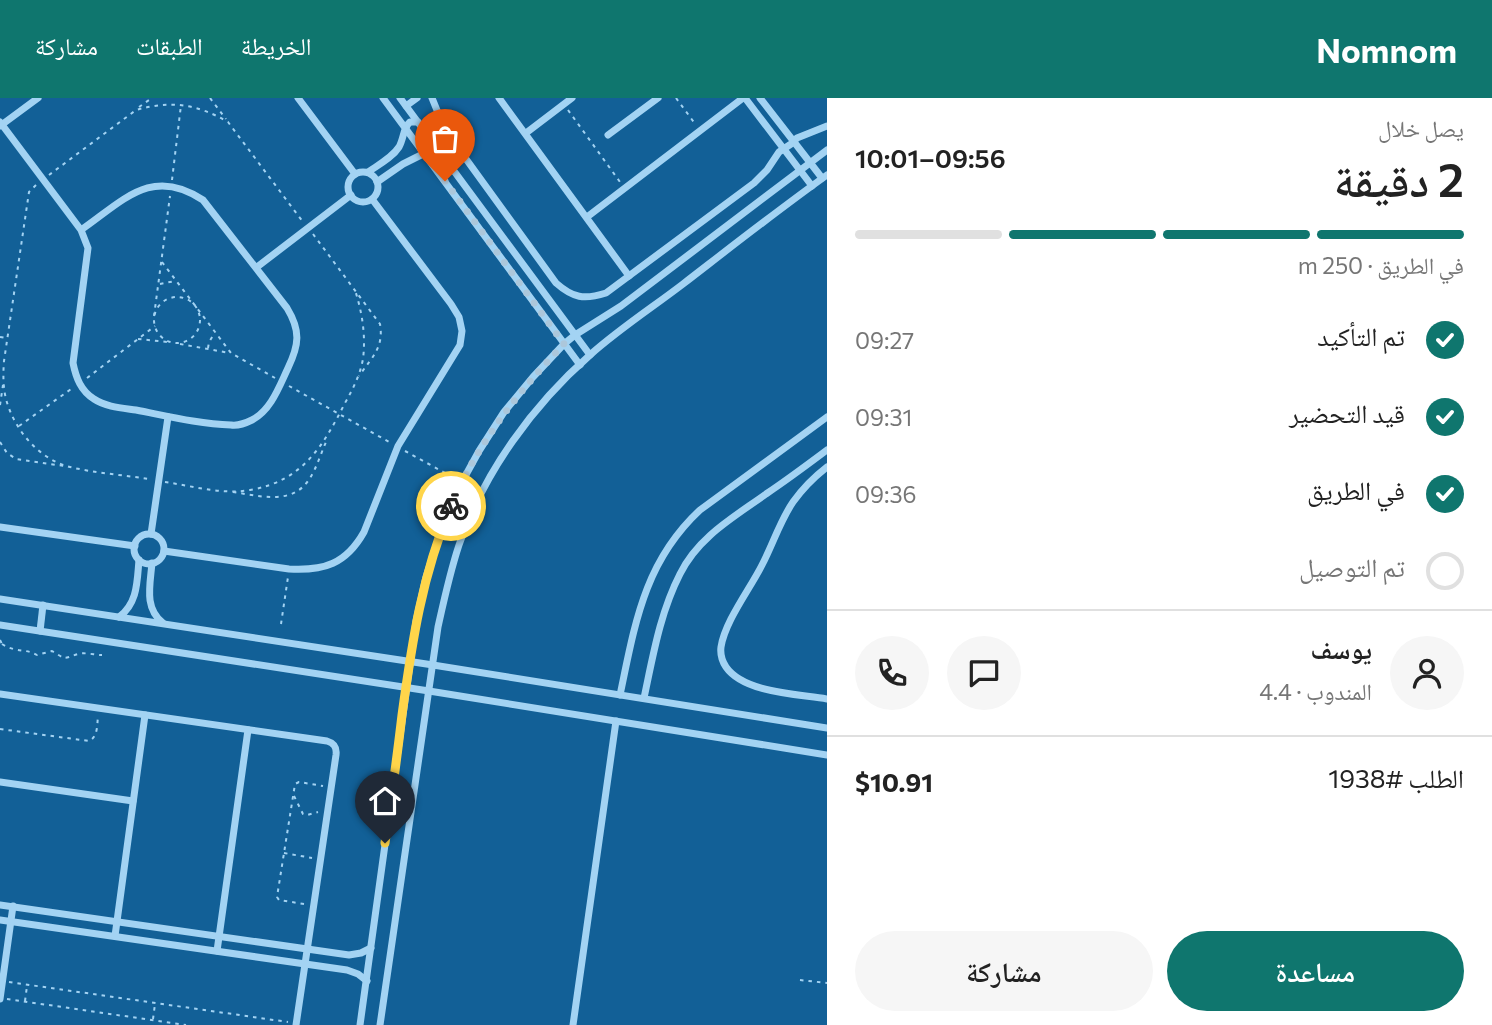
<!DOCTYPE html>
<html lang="ar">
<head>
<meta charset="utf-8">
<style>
	body { margin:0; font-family:Commissioner,"Noto Naskh Arabic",sans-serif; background:#f6f6f6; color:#222; direction:rtl; height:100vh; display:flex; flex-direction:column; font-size:26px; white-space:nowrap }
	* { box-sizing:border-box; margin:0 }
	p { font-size:23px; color:#767676 }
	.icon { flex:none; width:38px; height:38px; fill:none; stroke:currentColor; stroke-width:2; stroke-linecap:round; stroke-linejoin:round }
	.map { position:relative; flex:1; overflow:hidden; direction:ltr }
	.sheet { display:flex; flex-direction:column; background:#fff; width:665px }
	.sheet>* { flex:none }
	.pin { position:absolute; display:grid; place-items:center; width:60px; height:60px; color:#fff; margin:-72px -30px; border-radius:50% 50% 50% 0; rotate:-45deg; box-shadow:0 0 7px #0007 }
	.pin .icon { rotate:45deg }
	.courier { position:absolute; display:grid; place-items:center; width:70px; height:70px; margin:-35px; border:5px solid #ffd54a; border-radius:50%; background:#fff; color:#222; box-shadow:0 2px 9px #0007 }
	.summary em { font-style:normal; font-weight:600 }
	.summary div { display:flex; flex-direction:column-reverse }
	.summary { display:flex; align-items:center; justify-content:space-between; height:119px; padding:0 28px }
	h1 { font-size:46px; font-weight:600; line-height:52px }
	.bar { display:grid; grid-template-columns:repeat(4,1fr); gap:10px 7px; align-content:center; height:84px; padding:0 28px }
	.bar i { height:9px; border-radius:5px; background:#e0e0e0 }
	.bar .selected { background:#0f766e }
	.bar p { grid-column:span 4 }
	.line { display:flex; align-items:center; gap:18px; padding:0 28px; border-top:2px solid #e0e0e0 }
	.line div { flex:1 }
	.round { display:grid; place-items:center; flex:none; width:74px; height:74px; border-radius:37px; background:#f6f6f6 }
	ol { padding:0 28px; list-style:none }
	li { display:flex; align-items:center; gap:21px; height:77px }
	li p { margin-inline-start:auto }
	li .icon { padding:7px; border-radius:50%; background:#0f766e; color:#fff; stroke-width:4 }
	li:last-child { color:#767676 }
	li i { width:38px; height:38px; border:4px solid #e0e0e0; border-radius:50% }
	.cta { display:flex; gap:14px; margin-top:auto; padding:14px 28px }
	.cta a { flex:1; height:80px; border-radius:42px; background:#0f766e; color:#fff; font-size:28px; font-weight:600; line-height:80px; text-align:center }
	.cta a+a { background:#f6f6f6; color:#222 }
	header { display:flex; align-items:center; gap:42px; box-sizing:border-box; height:98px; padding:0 35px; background:#0f766e; color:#fff }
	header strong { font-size:33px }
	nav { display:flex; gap:38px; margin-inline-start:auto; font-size:24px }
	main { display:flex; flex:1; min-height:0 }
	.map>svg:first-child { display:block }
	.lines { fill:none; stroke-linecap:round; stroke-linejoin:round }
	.path { stroke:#a3d3f3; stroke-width:2; stroke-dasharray:3.5 5; stroke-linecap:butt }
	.minor { stroke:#a3d3f3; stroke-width:7 }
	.done { stroke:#acc7db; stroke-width:7; stroke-dasharray:0 12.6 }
	.route { stroke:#ffd54a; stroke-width:9 }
</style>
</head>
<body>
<header>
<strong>Nomnom</strong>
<nav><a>الخريطة</a><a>الطبقات</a><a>مشاركة</a></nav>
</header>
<main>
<section class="sheet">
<div class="summary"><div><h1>2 دقيقة</h1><p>يصل خلال</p></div><em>09:56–10:01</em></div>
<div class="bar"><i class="selected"></i><i class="selected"></i><i class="selected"></i><i></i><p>في الطريق · 250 m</p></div>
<ol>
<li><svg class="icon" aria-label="check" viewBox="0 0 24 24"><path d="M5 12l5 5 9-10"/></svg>تم التأكيد<p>09:27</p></li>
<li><svg class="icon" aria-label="check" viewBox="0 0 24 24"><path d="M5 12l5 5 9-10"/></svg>قيد التحضير<p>09:31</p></li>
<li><svg class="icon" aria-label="check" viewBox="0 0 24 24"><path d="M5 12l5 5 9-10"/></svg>في الطريق<p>09:36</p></li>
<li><i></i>تم التوصيل</li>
</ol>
<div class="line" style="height:126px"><a class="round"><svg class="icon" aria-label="person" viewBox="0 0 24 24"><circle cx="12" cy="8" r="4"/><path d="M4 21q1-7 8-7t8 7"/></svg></a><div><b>يوسف</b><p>المندوب · 4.4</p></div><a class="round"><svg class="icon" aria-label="chat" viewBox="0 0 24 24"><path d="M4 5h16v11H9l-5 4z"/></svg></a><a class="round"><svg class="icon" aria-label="phone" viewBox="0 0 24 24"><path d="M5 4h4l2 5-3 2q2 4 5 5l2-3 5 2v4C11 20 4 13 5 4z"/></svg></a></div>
<div class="line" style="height:91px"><div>الطلب #1938</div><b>$10.91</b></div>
<div class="cta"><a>مساعدة</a><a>مشاركة</a></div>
</section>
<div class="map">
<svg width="827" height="927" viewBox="0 0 827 927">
	<rect width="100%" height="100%" fill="#126097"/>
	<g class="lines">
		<!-- path -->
		<g class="path">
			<polyline points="210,0 226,21"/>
			<polyline points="676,0 696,27"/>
			<polyline points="139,9 152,0"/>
			<polyline points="568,12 620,84"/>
			<path d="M 49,77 L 136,12 C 171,2 197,6 228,24 L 303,124"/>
			<polyline points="172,82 181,7"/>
			<path d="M 36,87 L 29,94 L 4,263 C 3,276 3,289 6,301 C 14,331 38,361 70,369 C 95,375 123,377 149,381"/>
			<path d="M 313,136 L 380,226 C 384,250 372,259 359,278"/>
			<polyline points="162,164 231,255 275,280"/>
			<polyline points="160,186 175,183"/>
			<circle cx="177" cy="222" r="23"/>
			<polyline points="154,218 170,98"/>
			<polyline points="0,239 6,240"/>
			<polyline points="138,241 168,244"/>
			<polyline points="180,246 230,255"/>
			<polyline points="208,250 209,244 214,236"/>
			<polyline points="87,280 155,228"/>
			<polyline points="289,288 391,345"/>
			<polyline points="0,307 3,287"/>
			<polyline points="19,328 74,289"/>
			<polyline points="0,344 7,355 16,361 64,368"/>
			<polyline points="405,353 447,376"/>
			<path d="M 165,384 C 193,388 222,397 250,392 C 303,383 323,348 345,305 C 353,291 360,277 363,261 C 366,237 362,214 355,192"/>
			<path d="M 233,394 C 260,398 293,408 310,380 C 317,369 321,355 326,344"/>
			<polyline points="281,526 288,479"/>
			<polyline points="0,542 2,546 0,549"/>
			<path d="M 2,546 C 16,555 25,550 37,557 L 52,553 C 67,562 62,561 78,556 C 85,554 94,557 102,557"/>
			<path d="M 0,631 L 89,643 C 98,639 97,627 98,618"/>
			<polyline points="294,698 303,716 307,717 318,714"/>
			<polyline points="284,755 312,760"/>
			<polyline points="304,806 279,802 277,799 295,686 299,684 323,688"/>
			<polyline points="800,882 827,885"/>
			<polyline points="9,884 288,924"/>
			<polyline points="7,901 186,927"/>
			<polyline points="25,903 27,888"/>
			<polyline points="153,921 155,906"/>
		</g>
		<!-- minor -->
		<g class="minor">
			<polyline points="298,0 355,76"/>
			<polyline points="383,0 580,267"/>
			<polyline points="400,0 590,257"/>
			<path d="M 432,0 L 445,32 L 556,185 C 573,200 584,202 606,195 L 754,85 L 767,72 L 779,54 L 791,46 L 797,40 L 827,28"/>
			<polyline points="499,0 629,178"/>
			<polyline points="745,0 812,88"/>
			<polyline points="760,0 822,80"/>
			<polyline points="406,8 417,0"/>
			<path d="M 0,24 L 81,132 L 88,150 L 73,265 C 76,280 81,293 94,301 C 106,309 122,310 136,312 C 167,318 199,326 231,327 C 238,328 246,325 252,322 C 271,312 279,289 288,270 C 299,247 301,233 287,210 L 203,102 C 152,68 124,102 81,132"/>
			<polyline points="0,28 38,0"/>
			<polyline points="526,35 572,0"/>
			<polyline points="608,37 658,0"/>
			<path d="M 368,74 C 378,67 392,60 399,49 C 404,40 403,30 410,24 L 418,24"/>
			<circle cx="363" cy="89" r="15"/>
			<polyline points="377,84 403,66 427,54 432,49 433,45"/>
			<polyline points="587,119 743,0"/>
			<polyline points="257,169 351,97"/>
			<path d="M 827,369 C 814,379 803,390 793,404 C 780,423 773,446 762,467 C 750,491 725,523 721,549 C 720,557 722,563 726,569 C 744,595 798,596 827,601"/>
			<polyline points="0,429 135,448"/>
			<polyline points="151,436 168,319"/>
			<circle cx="149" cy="451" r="15"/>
			<path d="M 164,453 L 289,471 C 324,473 346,466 364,434 L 398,348 L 460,247 L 462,233 L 459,219 L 451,206 L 372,101"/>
			<path d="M 152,465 C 150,488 144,510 163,525"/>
			<polyline points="0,501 433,567 827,630"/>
			<path d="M 119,519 C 138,505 137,483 139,462"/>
			<polyline points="0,527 429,593 827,657"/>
			<polyline points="40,533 43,507"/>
			<path d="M 0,596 L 327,643 C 334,645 337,649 336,657 L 296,927"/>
			<path d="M 620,597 C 635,526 644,464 700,412 L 827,319"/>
			<path d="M 644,600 C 653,558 660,515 680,476 C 698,439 734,419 766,396 C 787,382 807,367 827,352"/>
			<polyline points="0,684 133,703"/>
			<polyline points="0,807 349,857 361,855 371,850"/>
			<polyline points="0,822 347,872 358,876 367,883"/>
			<polyline points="115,838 145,617"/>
			<polyline points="217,853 248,632"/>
			<polyline points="0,901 13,808"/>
			<polyline points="360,927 416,523 426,479 440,435 457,393 479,353 504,314 533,279 564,246 575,237 621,208 827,52"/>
			<path d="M 380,927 L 438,529 C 444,502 450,474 459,447 C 484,374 533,307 590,257 C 619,231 653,209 683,186 C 731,149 778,112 827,77"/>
			<polyline points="573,927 616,623"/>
		</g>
	</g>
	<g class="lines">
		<!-- done -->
		<path class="done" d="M 445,83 L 564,246 C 518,294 477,346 451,408"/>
		<!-- route -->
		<path class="route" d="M 385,745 C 391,703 397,660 402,617 C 412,544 422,477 451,408"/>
	</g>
</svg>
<div class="pin" style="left:445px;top:83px;background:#ea580c"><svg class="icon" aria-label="bag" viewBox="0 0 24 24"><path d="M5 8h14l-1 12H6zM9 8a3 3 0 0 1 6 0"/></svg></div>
<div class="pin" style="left:385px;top:745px;background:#1f2937"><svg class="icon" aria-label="home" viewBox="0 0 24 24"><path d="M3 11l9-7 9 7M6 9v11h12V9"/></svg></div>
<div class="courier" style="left:451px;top:408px"><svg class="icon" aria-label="bike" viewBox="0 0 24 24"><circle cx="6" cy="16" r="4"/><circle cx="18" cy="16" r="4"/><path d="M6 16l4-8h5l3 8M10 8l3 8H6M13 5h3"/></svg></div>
</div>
</main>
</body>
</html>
